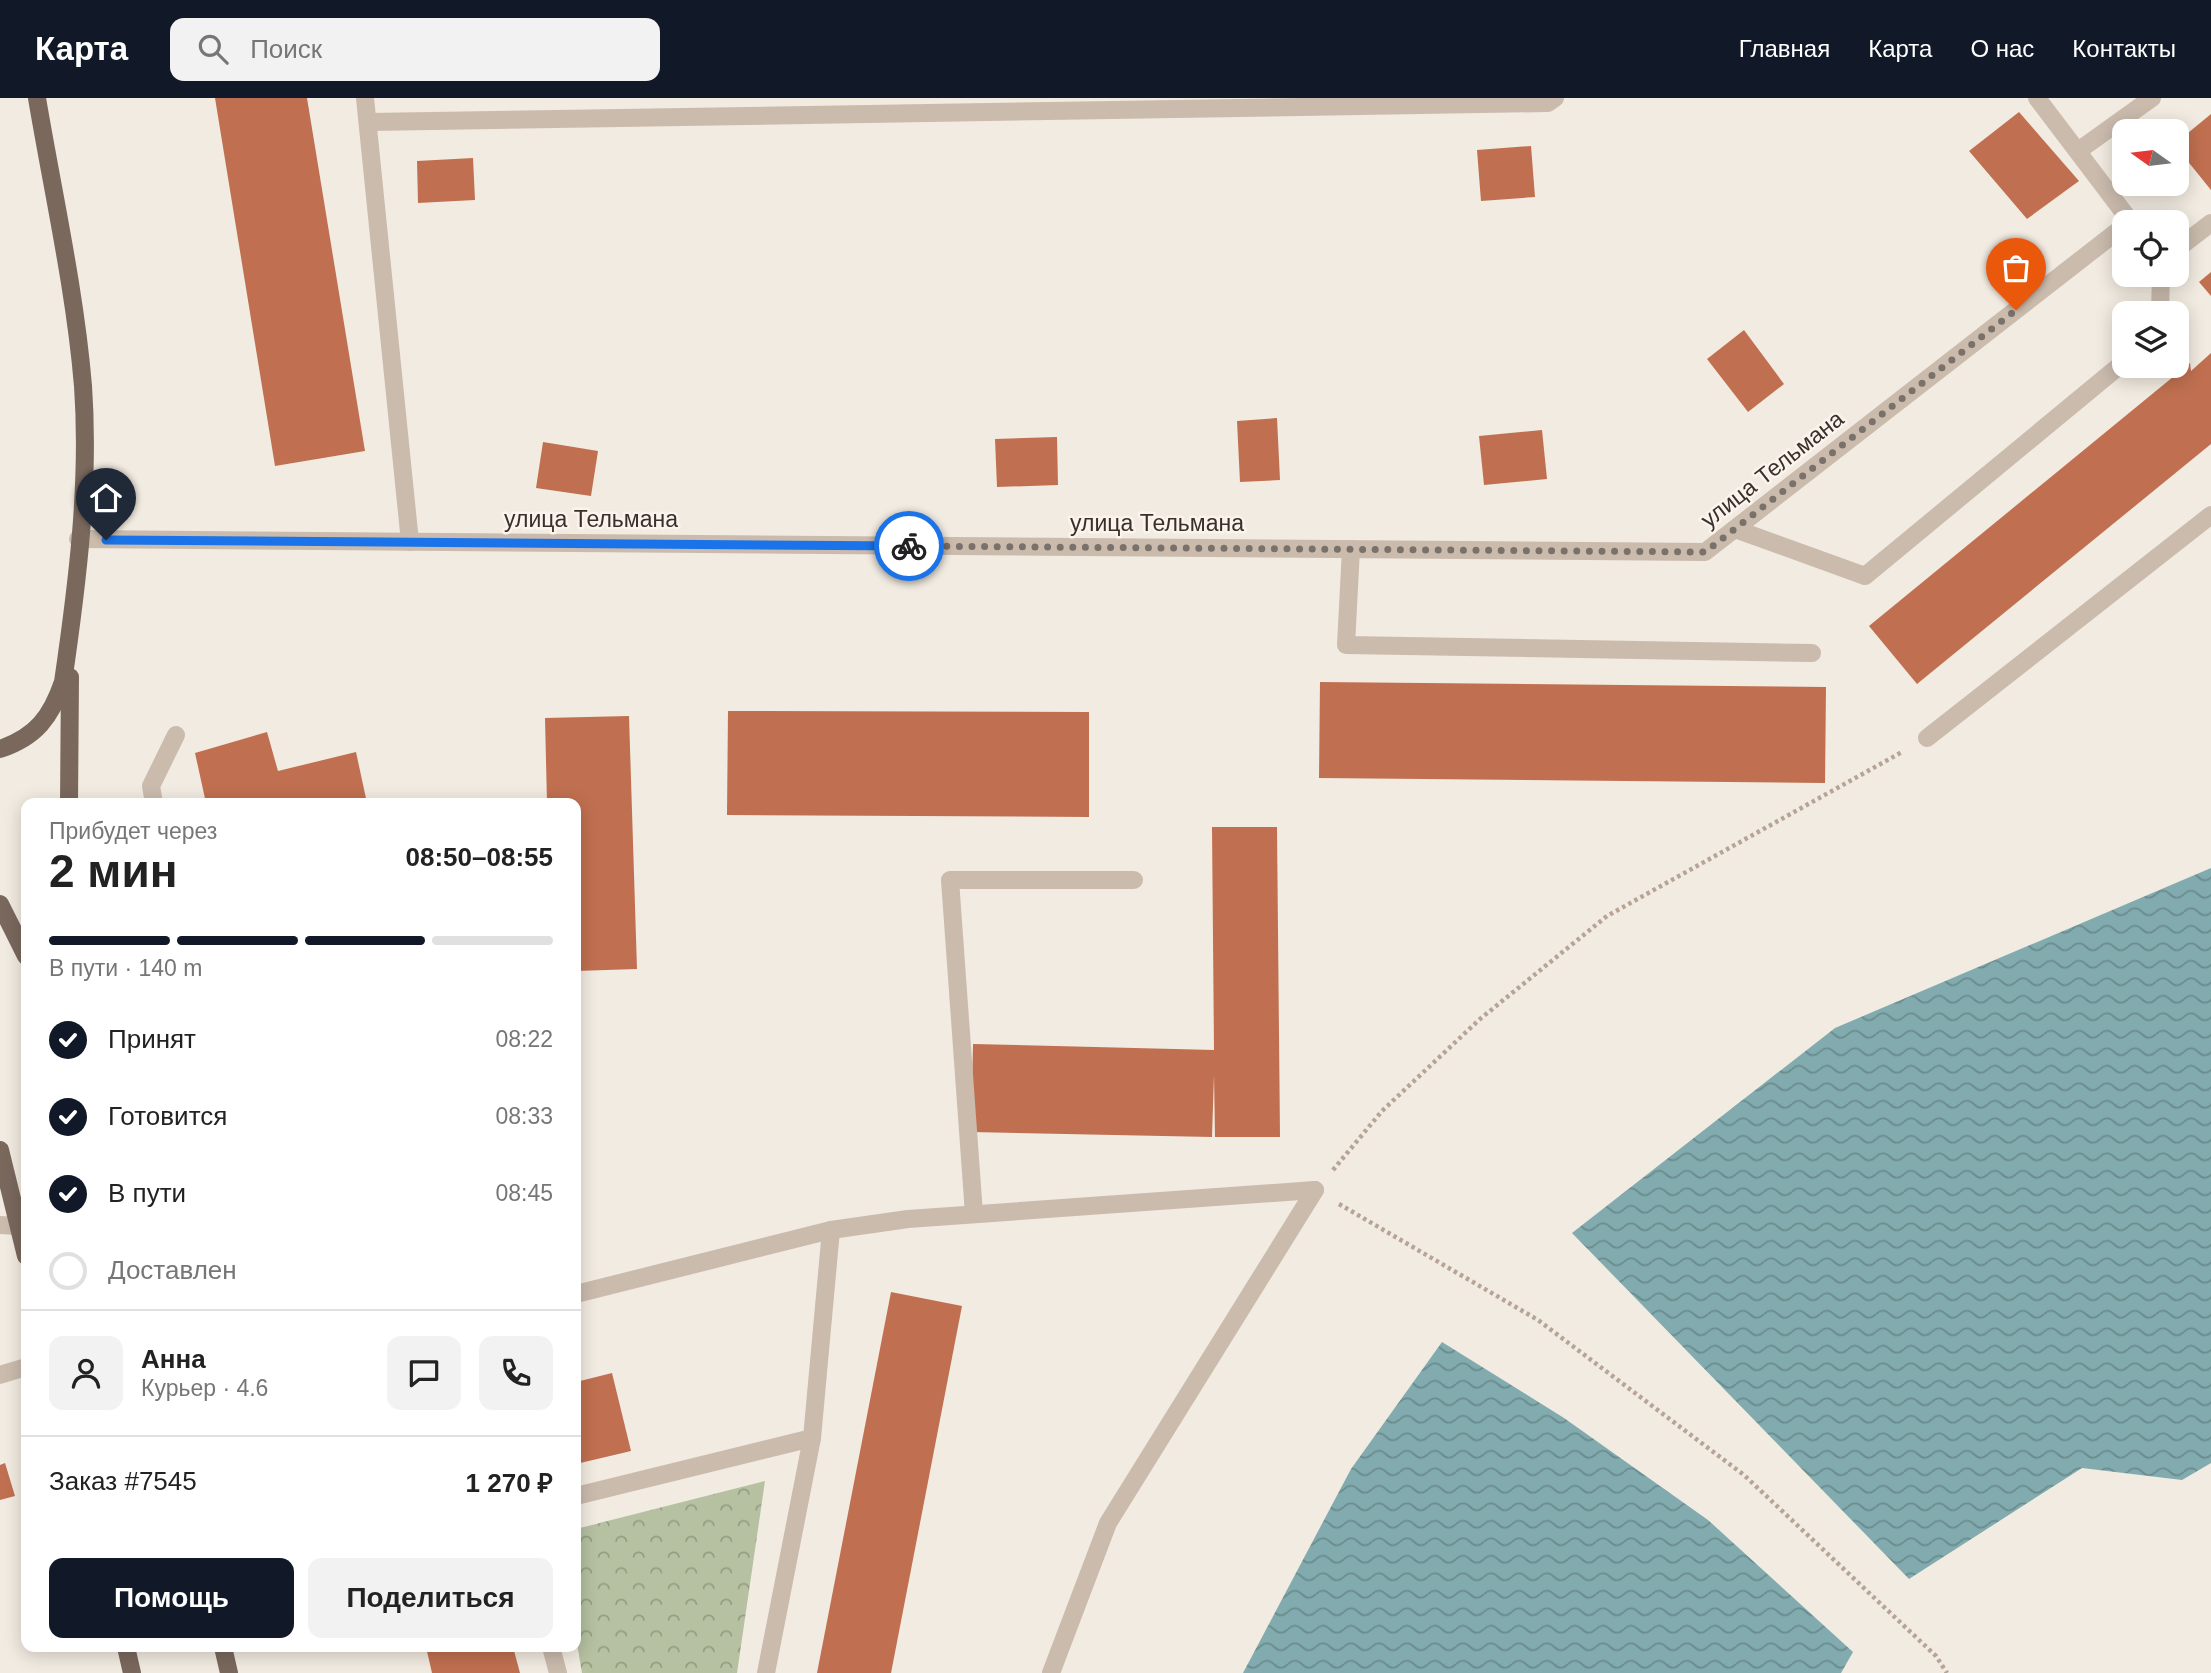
<!DOCTYPE html>
<html lang="ru">
<head>
<meta charset="utf-8">
<style>
	body { margin:0; font-family:Arial,sans-serif; background:#f2f2f2; color:#222; height:100vh; display:flex; flex-direction:column; font-size:26px; white-space:nowrap }
	* { box-sizing:border-box; margin:0 }
	p { font-size:23px; color:#767676 }
	.icon { flex:none; width:38px; height:38px; fill:none; stroke:currentColor; stroke-width:2; stroke-linecap:round; stroke-linejoin:round }
	.map { position:relative; flex:1; overflow:hidden }
	.drawer { position:absolute; left:21px; top:700px; width:560px; height:854px; display:flex; flex-direction:column; background:#fff; border-radius:14px; box-shadow:0 4px 18px #0003 }
	.drawer>* { flex:none }
	.needle { width:46px; rotate:284deg }
	.controls { position:absolute; left:2112px; top:21px; display:grid; gap:14px }
	.controls a { display:grid; place-items:center; width:77px; height:77px; border-radius:14px; background:#fff; box-shadow:0 4px 18px #0003; font-size:35px }
	.pin { position:absolute; display:grid; place-items:center; width:60px; height:60px; color:#fff; margin:-72px -30px; border-radius:50% 50% 50% 0; rotate:-45deg; box-shadow:0 0 7px #0007 }
	.pin .icon { rotate:45deg }
	.courier { position:absolute; display:grid; place-items:center; width:70px; height:70px; margin:-35px; border:5px solid #1a73e8; border-radius:50%; background:#fff; color:#222; box-shadow:0 2px 9px #0007 }
	.overview em { font-style:normal; font-weight:600 }
	.overview div { display:flex; flex-direction:column-reverse }
	.overview { display:flex; align-items:center; justify-content:space-between; height:119px; padding:0 28px }
	h1 { font-size:46px; font-weight:600; line-height:52px }
	.bar { display:grid; grid-template-columns:repeat(4,1fr); gap:10px 7px; align-content:center; height:84px; padding:0 28px }
	.bar i { height:9px; border-radius:5px; background:#e0e0e0 }
	.bar .active { background:#111827 }
	.bar p { grid-column:span 4 }
	.line { display:flex; align-items:center; gap:18px; padding:0 28px; border-top:2px solid #e0e0e0 }
	.line div { flex:1 }
	.round { display:grid; place-items:center; flex:none; width:74px; height:74px; border-radius:14px; background:#f2f2f2 }
	ol { padding:0 28px; list-style:none }
	li { display:flex; align-items:center; gap:21px; height:77px }
	li p { margin-inline-start:auto }
	li .icon { padding:7px; border-radius:50%; background:#111827; color:#fff; stroke-width:4 }
	li:last-child { color:#767676 }
	li i { width:38px; height:38px; border:4px solid #e0e0e0; border-radius:50% }
	.button { display:flex; gap:14px; margin-top:auto; padding:14px 28px }
	.button a { flex:1; height:80px; border-radius:14px; background:#111827; color:#fff; font-size:28px; font-weight:600; line-height:80px; text-align:center }
	.button a+a { background:#f2f2f2; color:#222 }
	header { display:flex; align-items:center; gap:42px; box-sizing:border-box; height:98px; padding:0 35px; background:#111827; color:#fff }
	header strong { font-size:33px }
	nav { display:flex; gap:38px; margin-inline-start:auto; font-size:24px }
	.search { width:490px; height:63px; background:#f2f2f2; display:flex; align-items:center; gap:18px; box-sizing:border-box; padding:0 24px; border-radius:14px; color:#767676; font-size:26px }
	.map>svg:first-child { display:block }
	.park { fill:url(#park-crowns) }
	.water { fill:url(#water-waves) }
	.building { fill:#c07050 }
	.lines { fill:none; stroke-linecap:round; stroke-linejoin:round }
	.path { stroke:#b6a597; stroke-width:4.5; stroke-dasharray:3.5 3.5; stroke-linecap:butt }
	.minor { stroke:#cabbad; stroke-width:18 }
	.major { stroke:#7a685d; stroke-width:18 }
	.done { stroke:#7a716b; stroke-width:7; stroke-dasharray:0 12.6 }
	.route { stroke:#1a73e8; stroke-width:9 }
	.labels { text-anchor:middle; dominant-baseline:central; stroke-width:5; stroke-linejoin:round; paint-order:stroke }
	.street-label { font-size:23px; fill:#39302b; stroke:#faf4ed }
</style>
</head>
<body>
<header>
<strong>Карта</strong>
<div class="search"><svg class="icon" aria-label="search" viewBox="0 0 24 24"><circle cx="10" cy="10" r="6"/><path d="M15 15l6 6"/></svg>Поиск</div>
<nav><a>Главная</a><a>Карта</a><a>О нас</a><a>Контакты</a></nav>
</header>
<div class="map">
<svg width="2211" height="1575" viewBox="0 0 2211 1575">
	<defs>
		<pattern id="park-crowns" width="20" height="18" patternUnits="userSpaceOnUse" patternTransform="scale(1.75)"><rect width="20" height="18" fill="#b5c1a1"/><path d="M2 6a3 3 0 1 1 6 0M12 15a3 3 0 1 1 6 0" fill="none" stroke="#949d83"/></pattern>
		<pattern id="water-waves" width="16" height="10" patternUnits="userSpaceOnUse" patternTransform="scale(1.75)"><rect width="16" height="10" fill="#81abae"/><path d="M0 5q4-4 8 0t8 0" fill="none" stroke="#6b8c8e"/></pattern>
	</defs>
	<rect width="100%" height="100%" fill="#f2ebe1"/>
	<!-- park -->
	<polygon class="park" points="765,1383 737,1575 582,1575 576,1540 576,1431"/>
	<!-- water -->
	<g class="water">
		<polygon points="2211,770 2211,1365 2182,1382 2082,1370 1909,1481 1572,1135 1835,930"/>
		<polygon points="1442,1244 1564,1320 1708,1422 1853,1554 1841,1575 1243,1575 1351,1371"/>
	</g>
	<!-- building -->
	<g class="building">
		<polygon points="215,0 307,0 365,353 275,368"/>
		<polygon points="2019,14 2079,83 2027,121 1969,53"/>
		<polygon points="2211,16 2211,92 2177,50 2177,44"/>
		<polygon points="1531,48 1535,99 1481,103 1477,52"/>
		<polygon points="473,60 475,102 418,105 417,63"/>
		<polygon points="2211,174 2211,198 2199,184"/>
		<polygon points="1744,232 1784,286 1748,314 1707,261"/>
		<polygon points="2211,255 2211,346 1917,586 1869,528 2190,265 2191,273"/>
		<polygon points="1277,320 1280,382 1240,384 1237,323"/>
		<polygon points="1542,332 1547,381 1484,387 1479,338"/>
		<polygon points="1057,339 1058,387 997,389 995,341"/>
		<polygon points="543,344 598,353 591,398 536,390"/>
		<polygon points="1320,584 1826,589 1825,685 1319,680"/>
		<polygon points="728,613 1089,614 1089,719 727,717"/>
		<polygon points="629,618 637,871 576,873 576,705 547,705 545,620"/>
		<polygon points="267,634 278,673 356,654 367,705 206,705 195,655"/>
		<polygon points="1212,729 1277,729 1280,1039 1215,1039 1214,977 1212,1039 971,1034 973,946 1214,952"/>
		<polygon points="891,1194 962,1208 891,1575 817,1575"/>
		<polygon points="612,1275 631,1353 576,1366 576,1284"/>
		<polygon points="5,1365 15,1398 0,1402 0,1367"/>
		<polygon points="426,1549 513,1549 520,1575 432,1575"/>
	</g>
	<g class="lines">
		<!-- path -->
		<g class="path">
			<polyline points="1333,1072 1382,1013 1480,921 1607,818 1902,654"/>
			<polyline points="1339,1106 1538,1222 1744,1377 1936,1558 1947,1575"/>
		</g>
		<!-- minor -->
		<g class="minor">
			<polyline points="365,0 410,444"/>
			<polyline points="2037,0 2131,124"/>
			<polyline points="369,24 1548,5 1555,0"/>
			<polyline points="2078,53 2152,0"/>
			<polyline points="2177,151 2211,125"/>
			<polyline points="2160,215 2161,177"/>
			<polyline points="1735,431 1865,478 2124,264"/>
			<polyline points="78,441 1705,454 2124,128"/>
			<polyline points="1351,451 1346,547 1812,555"/>
			<polyline points="1927,640 2211,417"/>
			<polyline points="154,705 151,688 176,637"/>
			<polyline points="974,1116 950,782 1134,782"/>
			<polyline points="0,1127 18,1128"/>
			<polyline points="576,1196 831,1132 908,1121 1315,1092"/>
			<polyline points="0,1277 26,1269"/>
			<polyline points="576,1398 812,1340 831,1132"/>
			<polyline points="551,1549 558,1575"/>
			<polyline points="766,1575 812,1340"/>
			<polyline points="1051,1575 1108,1425 1315,1092"/>
		</g>
		<!-- major -->
		<g class="major">
			<path d="M 0,651 C 36,639 51,619 63,584 C 77,488 90,386 83,288 C 75,192 53,95 37,0"/>
			<polyline points="69,705 70,579"/>
			<polyline points="0,806 26,858"/>
			<polyline points="0,1052 26,1158"/>
			<polyline points="126,1549 132,1575"/>
			<polyline points="223,1549 229,1575"/>
		</g>
	</g>
	<g class="lines">
		<!-- done -->
		<polyline class="done" points="909,448 1705,454 2016,212"/>
		<!-- route -->
		<polyline class="route" points="106,442 909,448"/>
	</g>
	<g class="labels">
		<!-- street labels -->
		<g class="street-label">
			<text transform="translate(1772 371) rotate(-38)">улица Тельмана</text>
			<text x="591" y="421">улица Тельмана</text>
			<text x="1157" y="425">улица Тельмана</text>
		</g>
	</g>
</svg>
<div class="controls">
<a><svg class="needle" viewBox="-14 -14 28 28"><path d="M0-13l5 13h-10z" fill="#e53935"/><path d="M0 13l5-13h-10z" fill="#767676"/></svg></a>
<a><svg class="icon" aria-label="locate" viewBox="0 0 24 24"><circle cx="12" cy="12" r="6"/><path d="M12 2v4M12 18v4M2 12h4M18 12h4"/></svg></a>
<a><svg class="icon" aria-label="layers" viewBox="0 0 24 24"><path d="M12 4l9 5-9 5-9-5zM3 14l9 5 9-5"/></svg></a>
</div>
<div class="pin" style="left:2016px;top:212px;background:#ea580c"><svg class="icon" aria-label="bag" viewBox="0 0 24 24"><path d="M5 8h14l-1 12H6zM9 8a3 3 0 0 1 6 0"/></svg></div>
<div class="pin" style="left:106px;top:442px;background:#1f2937"><svg class="icon" aria-label="home" viewBox="0 0 24 24"><path d="M3 11l9-7 9 7M6 9v11h12V9"/></svg></div>
<div class="courier" style="left:909px;top:448px"><svg class="icon" aria-label="bike" viewBox="0 0 24 24"><circle cx="6" cy="16" r="4"/><circle cx="18" cy="16" r="4"/><path d="M6 16l4-8h5l3 8M10 8l3 8H6M13 5h3"/></svg></div>
<section class="drawer">
<div class="overview"><div><h1>2 мин</h1><p>Прибудет через</p></div><em>08:50–08:55</em></div>
<div class="bar"><i class="active"></i><i class="active"></i><i class="active"></i><i></i><p>В пути · 140 m</p></div>
<ol>
<li><svg class="icon" aria-label="check" viewBox="0 0 24 24"><path d="M5 12l5 5 9-10"/></svg>Принят<p>08:22</p></li>
<li><svg class="icon" aria-label="check" viewBox="0 0 24 24"><path d="M5 12l5 5 9-10"/></svg>Готовится<p>08:33</p></li>
<li><svg class="icon" aria-label="check" viewBox="0 0 24 24"><path d="M5 12l5 5 9-10"/></svg>В пути<p>08:45</p></li>
<li><i></i>Доставлен</li>
</ol>
<div class="line" style="height:126px"><a class="round"><svg class="icon" aria-label="person" viewBox="0 0 24 24"><circle cx="12" cy="8" r="4"/><path d="M4 21q1-7 8-7t8 7"/></svg></a><div><b>Анна</b><p>Курьер · 4.6</p></div><a class="round"><svg class="icon" aria-label="chat" viewBox="0 0 24 24"><path d="M4 5h16v11H9l-5 4z"/></svg></a><a class="round"><svg class="icon" aria-label="phone" viewBox="0 0 24 24"><path d="M5 4h4l2 5-3 2q2 4 5 5l2-3 5 2v4C11 20 4 13 5 4z"/></svg></a></div>
<div class="line" style="height:91px"><div>Заказ #7545</div><b>1 270 ₽</b></div>
<div class="button"><a>Помощь</a><a>Поделиться</a></div>
</section>
</div>
</body>
</html>
